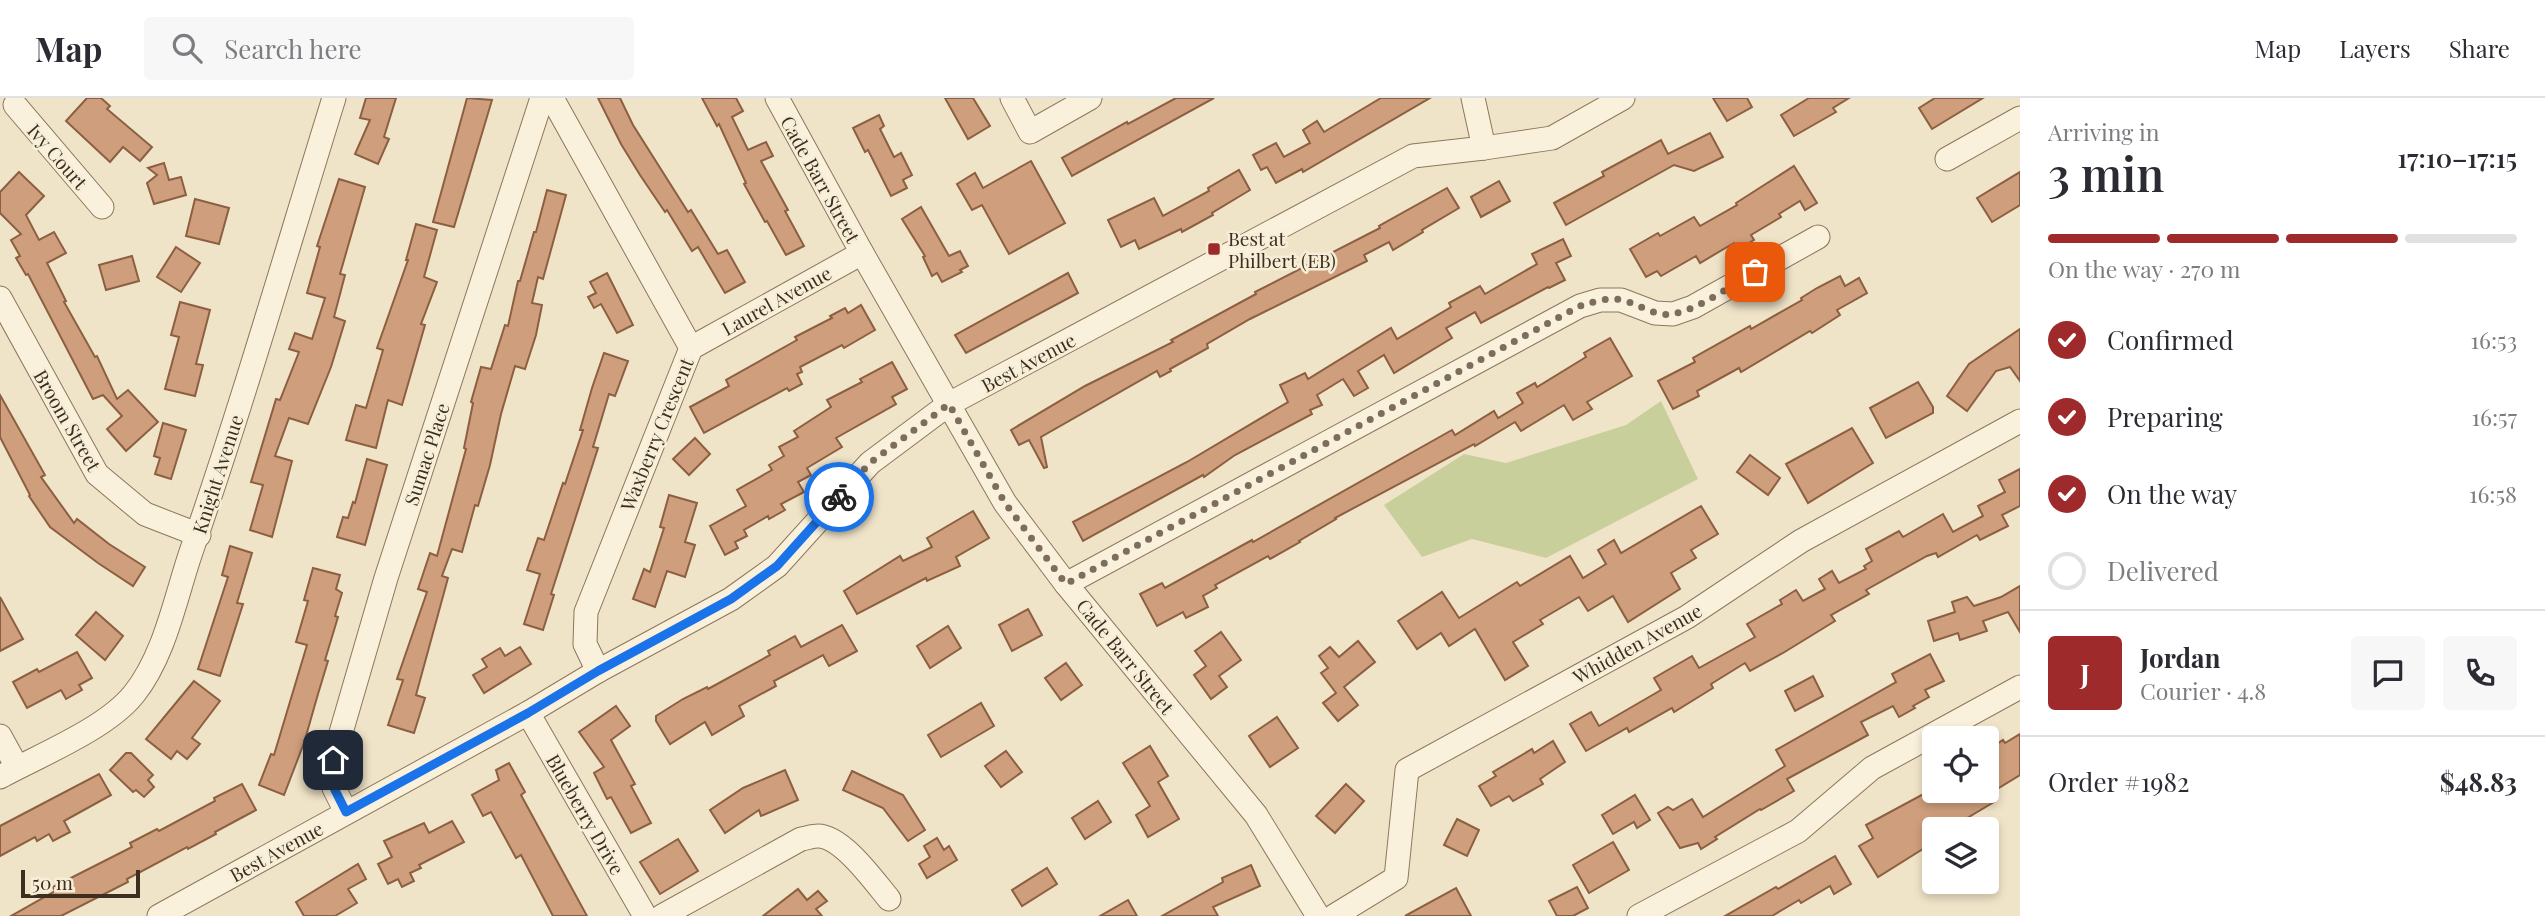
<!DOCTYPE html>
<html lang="en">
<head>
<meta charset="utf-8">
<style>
	body { margin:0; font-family:"Playfair Display",serif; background:#f7f7f7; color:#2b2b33; height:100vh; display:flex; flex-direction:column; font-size:26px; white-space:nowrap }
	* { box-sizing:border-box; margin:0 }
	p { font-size:23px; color:#7c7c81 }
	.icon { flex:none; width:38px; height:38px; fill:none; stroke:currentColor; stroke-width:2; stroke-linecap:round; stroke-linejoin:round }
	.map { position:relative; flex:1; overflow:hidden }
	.details { display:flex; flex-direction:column; background:#fff; width:525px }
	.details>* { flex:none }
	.tools { position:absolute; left:1922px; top:628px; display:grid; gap:14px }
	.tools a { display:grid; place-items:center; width:77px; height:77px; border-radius:7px; background:#fff; box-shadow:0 4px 10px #0003; font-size:35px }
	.scale { position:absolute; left:21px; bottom:18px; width:119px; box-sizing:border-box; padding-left:7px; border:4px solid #3d2e20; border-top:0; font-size:19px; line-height:24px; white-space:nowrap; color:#3d2e20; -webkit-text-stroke:5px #f7eed8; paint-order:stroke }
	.pin { position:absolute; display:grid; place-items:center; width:60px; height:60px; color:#fff; margin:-30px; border-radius:14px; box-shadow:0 4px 10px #0006 }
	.courier { position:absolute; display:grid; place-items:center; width:70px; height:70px; margin:-35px; border:5px solid #1a73e8; border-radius:50%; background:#fff; color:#222; box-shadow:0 2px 9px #0007 }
	.head em { font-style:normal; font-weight:600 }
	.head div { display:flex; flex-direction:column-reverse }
	.head { display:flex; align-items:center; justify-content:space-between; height:119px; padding:0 28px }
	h1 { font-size:46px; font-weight:600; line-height:52px }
	.bar { display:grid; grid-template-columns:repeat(4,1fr); gap:10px 7px; align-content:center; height:84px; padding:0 28px }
	.bar i { height:9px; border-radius:5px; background:#e1e1e2 }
	.bar .current { background:#9e2a2b }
	.bar p { grid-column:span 4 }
	.line { display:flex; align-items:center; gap:18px; padding:0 28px; border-top:2px solid #e1e1e2 }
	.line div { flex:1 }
	.round { display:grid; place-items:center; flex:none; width:74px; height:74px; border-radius:7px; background:#f7f7f7 }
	ol { padding:0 28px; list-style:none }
	li { display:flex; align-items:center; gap:21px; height:77px }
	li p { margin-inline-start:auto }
	li .icon { padding:7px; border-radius:50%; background:#9e2a2b; color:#fff; stroke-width:4 }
	li:last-child { color:#7c7c81 }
	li i { width:38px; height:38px; border:4px solid #e1e1e2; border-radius:50% }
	header { display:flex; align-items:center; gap:42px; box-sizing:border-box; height:98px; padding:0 35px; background:#fff; border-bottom:2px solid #e1e1e2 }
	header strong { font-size:33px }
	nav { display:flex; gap:38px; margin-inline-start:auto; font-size:24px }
	.search { width:490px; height:63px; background:#f7f7f7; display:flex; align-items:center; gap:18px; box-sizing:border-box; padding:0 24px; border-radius:7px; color:#7c7c81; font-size:26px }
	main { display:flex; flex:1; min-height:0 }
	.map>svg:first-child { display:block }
	.green { fill:#c9cf9b }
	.building { fill:#cf9f7d; stroke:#8d5f41; stroke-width:2 }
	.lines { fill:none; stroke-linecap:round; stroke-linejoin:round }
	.minor-casing { stroke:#8d765c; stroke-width:25 }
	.minor { stroke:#faf1dc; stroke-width:23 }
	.done { stroke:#7c6e5b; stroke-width:7; stroke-dasharray:0 12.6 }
	.route { stroke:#1a73e8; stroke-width:9 }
	.poi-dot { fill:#9e2a2b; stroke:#f7eed8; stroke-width:2.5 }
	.labels { text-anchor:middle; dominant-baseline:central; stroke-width:5; stroke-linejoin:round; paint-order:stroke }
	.street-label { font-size:19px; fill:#3d2e20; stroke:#f7eed8 }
	.poi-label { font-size:19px; fill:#3d2e20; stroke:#f7eed8; text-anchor:start }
</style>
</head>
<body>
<header>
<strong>Map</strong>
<div class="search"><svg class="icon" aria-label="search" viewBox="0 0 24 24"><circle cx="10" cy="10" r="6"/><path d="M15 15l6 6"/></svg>Search here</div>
<nav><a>Map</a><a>Layers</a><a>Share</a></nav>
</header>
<main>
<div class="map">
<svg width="2020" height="818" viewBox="0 0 2020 818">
	<rect width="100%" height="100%" fill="#f0e4c8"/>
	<!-- green -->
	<polygon class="green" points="1661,303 1698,381 1546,460 1472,441 1422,459 1384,407 1464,356 1506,365 1626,327"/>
	<!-- building -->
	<g class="building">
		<polygon points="87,0 101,0 110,8 107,11 152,49 140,63 123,49 110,64 66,23"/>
		<polygon points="366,0 396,0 384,39 389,41 378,66 355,56 370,22 360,20"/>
		<polygon points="467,0 492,2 454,129 433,124"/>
		<polygon points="598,0 620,0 633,27 688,114 691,112 718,156 727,152 745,184 725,195 698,149 692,153 667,112 665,114 640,77 621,46"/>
		<polygon points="702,0 736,0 743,13 732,19 748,52 766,44 773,58 761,63 788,112 785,113 804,148 786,157 767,123 765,124 744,86 746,85 719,26 717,28"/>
		<polygon points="945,0 973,0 990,28 968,41"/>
		<polygon points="1176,0 1214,0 1072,78 1062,60 1127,24 1128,26"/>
		<polygon points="1381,0 1430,0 1303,74 1302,71 1276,85 1267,69 1261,72 1253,57 1276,45 1284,59 1310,45 1303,32 1317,23 1324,34"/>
		<polygon points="1713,0 1747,0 1752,9 1727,23"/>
		<polygon points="1809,0 1849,0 1833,10 1836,14 1794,38 1781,17"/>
		<polygon points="1935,0 1983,0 1932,31 1919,10"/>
		<polygon points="879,17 884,28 880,31 894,59 901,55 912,77 903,82 907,90 891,98 868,52 865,54 853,30"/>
		<polygon points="1710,35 1723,59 1694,73 1674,67 1566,127 1554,105 1604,78 1602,74 1661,42 1668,56"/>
		<polygon points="1031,63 1065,125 1009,156 982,107 972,112 957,86 975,75 983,90"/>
		<polygon points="164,65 169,82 181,79 186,97 154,106 147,85 157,77 148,70"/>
		<polygon points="1794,68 1817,105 1805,112 1800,103 1779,116 1781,119 1751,137 1754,142 1738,151 1734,145 1700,165 1696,158 1661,178 1657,173 1646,179 1630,151 1658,135 1660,138 1694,119 1700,128 1737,107 1736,105"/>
		<polygon points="1239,72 1250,92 1212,115 1213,117 1182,134 1181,131 1139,151 1135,142 1121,149 1108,122 1154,100 1163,118 1209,93 1208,90"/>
		<polygon points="19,74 44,98 26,117 39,142 54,134 66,155 47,165 66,203 64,204 95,259 97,258 117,301 128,292 158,324 126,353 107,331 122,318 103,297 93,301 28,176 26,177 16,160 20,158 11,142 21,136 0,115 0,94"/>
		<polygon points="2020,74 2020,107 1992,124 1977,100"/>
		<polygon points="339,81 365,89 340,176 345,177 334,219 345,223 331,269 308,326 289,320 275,358 292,363 272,439 250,432 263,387 251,384 276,301 280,302 299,254 289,251 295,235 312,241 325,200 307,195 320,149 317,148"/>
		<polygon points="1499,83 1510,103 1481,119 1471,99"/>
		<polygon points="1447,90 1459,110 1422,132 1423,134 1393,152 1389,144 1364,157 1367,163 1250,221 1207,246 1208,250 1170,271 1171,273 1160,279 1157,273 1041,339 1047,369 1044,370 1029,342 1019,347 1011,332 1085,288 1173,244 1171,242 1256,196 1255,194 1380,130 1379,128"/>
		<polygon points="547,92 566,97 543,181 538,179 532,205 542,207 536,237 525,271 515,268 501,316 490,367 478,408 475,407 462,454 452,451 442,478 448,480 416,597 425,600 414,635 388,627 403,582 397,581 427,494 418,491 430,455 437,458 466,351 464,350 473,305 471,304 481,269 491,271 505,227 508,228 518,183 520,183 534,134 536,134"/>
		<polygon points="195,101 229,110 219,146 186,138"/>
		<polygon points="921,109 949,158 960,153 968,168 960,172 962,174 942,184 937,175 932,178 923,159 925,158 902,121"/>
		<polygon points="416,126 437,132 424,179 437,184 421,226 425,227 402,307 388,302 376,350 346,342 356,307 366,310 383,252 377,250 408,162 406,162"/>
		<polygon points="1563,141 1571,158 1556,165 1565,182 1549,190 1548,189 1481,225 1475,214 1446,230 1452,240 1394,275 1384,257 1358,273 1368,290 1354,298 1343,281 1317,297 1322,307 1310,312 1312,316 1235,357 1204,379 1203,377 1083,443 1073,424 1187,364 1288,304 1280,287 1305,275 1308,281 1391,230 1397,241 1451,209 1449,205 1480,188 1485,196 1537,166 1532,156"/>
		<polygon points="176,149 200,165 181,194 157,179"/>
		<polygon points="132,158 139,183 106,192 99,167"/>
		<polygon points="607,175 633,227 617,235 601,206 594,210 588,199 596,195 590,184"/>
		<polygon points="1068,175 1078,195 966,255 955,237"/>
		<polygon points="1840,178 1845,188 1859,180 1867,195 1837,212 1840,217 1812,235 1810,233 1741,274 1739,270 1697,293 1699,298 1673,311 1658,283 1695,264 1693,260 1750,228 1751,231 1802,202 1801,200 1817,190"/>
		<polygon points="180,204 210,212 196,266 203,267 195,298 165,291 179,239 171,237"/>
		<polygon points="861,207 875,232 844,250 842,247 800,269 802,274 797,276 802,286 789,293 787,290 704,335 690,309 729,288 726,282 797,242 795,239 832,220 830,218 845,210 848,215"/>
		<polygon points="2020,231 2020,283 2010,269 1996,273 1967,313 1947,298 1969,266"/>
		<polygon points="1610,240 1632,278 1587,304 1592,311 1573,322 1564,307 1521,333 1515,324 1475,348 1474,346 1335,420 1336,421 1299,443 1300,444 1270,461 1268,458 1215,487 1217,490 1203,498 1208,509 1186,520 1183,514 1157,528 1140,496 1162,485 1165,490 1252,442 1253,444 1452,332 1455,337 1494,313 1498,320 1523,305 1517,295 1535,285 1537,289 1586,259 1584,255"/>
		<polygon points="604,255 628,263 615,298 609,296 593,349 598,350 551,496 554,497 543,532 524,526 540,476 527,472 538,440 544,442 563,385 565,386 583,332 580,332 592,290"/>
		<polygon points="892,264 907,291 892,299 896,306 836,340 842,349 807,370 811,377 798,384 804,394 781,406 785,412 769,421 768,418 744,432 747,438 735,444 738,450 725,457 710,428 746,408 737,392 772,372 769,367 784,358 779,349 798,339 794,333 831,309 827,302 862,284 860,281"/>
		<polygon points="1918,284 1933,309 1933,315 1886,340 1870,310"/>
		<polygon points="0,297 45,377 41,379 74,425 77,421 109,446 145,469 133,488 98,465 50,429 29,398 30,397 0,339"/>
		<polygon points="163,325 186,332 171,381 155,376 160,360 154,358"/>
		<polygon points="1852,330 1873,365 1808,405 1786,366"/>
		<polygon points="695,340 710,356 689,377 673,361"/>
		<polygon points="1750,357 1780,380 1768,397 1737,374"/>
		<polygon points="367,361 387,367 365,447 337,439 343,419 348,420 353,404 355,405"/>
		<polygon points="2020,371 2020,408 2002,417 2008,428 1980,442 1977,437 1938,459 1936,455 1927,458 1866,492 1869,496 1831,517 1835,523 1783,555 1750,573 1745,565 1711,586 1713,590 1674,614 1672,610 1629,634 1627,630 1586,653 1570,626 1591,614 1599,628 1661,592 1654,580 1692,558 1699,570 1755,539 1747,526 1782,506 1780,502 1796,492 1803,503 1825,491 1819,481 1832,473 1839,485 1866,471 1864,468 1872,463 1866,451 1899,433 1903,439 1943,416 1953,434 1983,418 1978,408 2005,394 1999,382"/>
		<polygon points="669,397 697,405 685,444 695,447 685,479 667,473 655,509 633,501 644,471 650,474 664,430 660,429"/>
		<polygon points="1701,408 1718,436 1691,452 1696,460 1671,475 1680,491 1628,524 1613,498 1588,513 1579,499 1540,522 1543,526 1513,544 1528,568 1505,582 1475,531 1449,548 1441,535 1417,551 1398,523 1442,494 1459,520 1517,484 1520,488 1570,458 1583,480 1606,466 1598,452 1614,442 1621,455"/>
		<polygon points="973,413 989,440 956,459 960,468 927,483 926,480 857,516 844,493 900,458 903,463 932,449 927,440"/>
		<polygon points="230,448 252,455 237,505 243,506 220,578 198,571 228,479 222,477"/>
		<polygon points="313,470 340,477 336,491 342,495 335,518 338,519 325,562 328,563 318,596 304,645 284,697 259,687 271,656 274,657 307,547 296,544 308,503 304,502"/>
		<polygon points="2020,488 2020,534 2008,514 1983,523 1987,533 1960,542 1958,535 1934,543 1928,523 1955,514 1952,504 1967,499 1974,508 2001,499"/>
		<polygon points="0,499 23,541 0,553"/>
		<polygon points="1028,511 1042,537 1012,553 999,527"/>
		<polygon points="96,514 123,538 105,562 76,537"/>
		<polygon points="842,527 857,553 829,568 823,557 774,583 776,588 739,608 744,618 712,637 705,624 670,646 656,623 656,618 683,601 707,589 708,591 770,557 768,553 795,538 801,549"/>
		<polygon points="948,528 961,550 930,570 917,548"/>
		<polygon points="1221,534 1241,562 1219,578 1227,589 1211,601 1194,577 1206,568 1195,553"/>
		<polygon points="1358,543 1375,564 1344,589 1358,607 1338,623 1323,605 1336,595 1321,575 1328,570 1319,558 1330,549 1339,559"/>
		<polygon points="520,549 531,566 484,595 473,577 487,569 482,561 500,550 505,558"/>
		<polygon points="77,554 92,580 79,587 82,592 66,601 61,592 27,610 13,584 37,571 39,574"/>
		<polygon points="1930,556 1944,583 1925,592 1929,599 1913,608 1915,610 1899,619 1893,608 1861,624 1868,637 1787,681 1794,693 1761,712 1760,711 1715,739 1717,741 1701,751 1698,745 1680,750 1658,715 1668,709 1673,712 1692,701 1703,719 1785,668 1776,652 1896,584 1892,576"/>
		<polygon points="1066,565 1082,587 1061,602 1045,580"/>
		<polygon points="1813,578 1823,598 1795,613 1785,593"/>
		<polygon points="194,583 220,603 192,640 200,646 187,661 177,653 171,661 146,641"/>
		<polygon points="981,605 994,628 941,659 928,637"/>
		<polygon points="616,608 630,628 611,642 635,686 631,688 651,725 631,735 611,699 607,701 594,675 604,669 579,634"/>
		<polygon points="1277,619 1298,650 1270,669 1249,638"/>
		<polygon points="2020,636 2020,677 1989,696 1994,704 1947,732 1934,732 1934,744 1878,779 1859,748 1873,740 1866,727 1929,693 1986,693 1986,653 2003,642 2005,645"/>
		<polygon points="1553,643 1565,664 1540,681 1543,686 1513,703 1509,698 1491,708 1479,688 1496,678 1493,674 1532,651 1534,655"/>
		<polygon points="1150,648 1168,678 1158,684 1179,721 1148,739 1136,717 1150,708 1123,665"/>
		<polygon points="1006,653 1022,674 1001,689 985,668"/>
		<polygon points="126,655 131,655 153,677 148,682 154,689 144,699 136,692 133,694 110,672"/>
		<polygon points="509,665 525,694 521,697 587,818 553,818 521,757 516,760 491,714 483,718 472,697 499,682 496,672"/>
		<polygon points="785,672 798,702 761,718 759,712 725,735 710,712 743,690"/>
		<polygon points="852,673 903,697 925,732 908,743 883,710 843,692"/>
		<polygon points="99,676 111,697 64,723 70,734 53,743 49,736 37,743 35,739 0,758 0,728"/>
		<polygon points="242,686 256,712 215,734 216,736 188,751 187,749 127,781 128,784 61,818 11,818 55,793 53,789 132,749 130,745 157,731 159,733 215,703 214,700"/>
		<polygon points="1346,686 1364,703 1335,735 1316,718"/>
		<polygon points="1635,697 1650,722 1637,730 1634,724 1613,736 1602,717"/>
		<polygon points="1098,703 1111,724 1085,741 1072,720"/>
		<polygon points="1457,721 1479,732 1467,758 1444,747"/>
		<polygon points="452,723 464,744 419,767 421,770 410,775 414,783 402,789 398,781 388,786 378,766 392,759 384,743 424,725 429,735"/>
		<polygon points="937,740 944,752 949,748 957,762 927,780 919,766 930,759 924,748"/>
		<polygon points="678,741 698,773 660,796 640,764"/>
		<polygon points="1613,744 1629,772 1589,795 1573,767"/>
		<polygon points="1835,758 1851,786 1834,796 1830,788 1801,805 1799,802 1772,818 1725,818 1776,789 1778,791"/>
		<polygon points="358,766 366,781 348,791 357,805 335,818 304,818 296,804"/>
		<polygon points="1251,767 1260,788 1213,809 1218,818 1162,818 1223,784 1222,780"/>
		<polygon points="1047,770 1057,786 1022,808 1012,792"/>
		<polygon points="1577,789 1588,810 1573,818 1557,818 1549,803"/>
		<polygon points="1456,790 1471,818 1405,818"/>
		<polygon points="798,791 807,802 818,793 827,803 816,811 822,818 763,818"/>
		<polygon points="1128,802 1137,818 1100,818"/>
	</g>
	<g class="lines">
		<defs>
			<g id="minor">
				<polyline points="552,0 691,250"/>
				<polyline points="777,0 862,155 1005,405 1066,486 1256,717 1318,818"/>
				<polyline points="1012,0 1030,34 1090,0"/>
				<polyline points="1473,0 1484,50"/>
				<polyline points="15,7 102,109"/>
				<polyline points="1947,61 2020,20"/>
				<polyline points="0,200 97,376 145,416 199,437"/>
				<polyline points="691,250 862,155"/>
				<polyline points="1066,486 1580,208 1600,202 1621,202 1655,215 1673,216 1693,209 1818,139"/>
				<polyline points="598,573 585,546 586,514 691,250"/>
				<polyline points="528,615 645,818"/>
				<polyline points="0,638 17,669"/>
				<path d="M 0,679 C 40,657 106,631 134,596 C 165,557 175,501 191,454 C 243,305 287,151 334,0"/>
				<polyline points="346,714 334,690 333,662 386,480 542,0"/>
				<polyline points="159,818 528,615 598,573 731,501 777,468 870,365 949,306 1413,58 1484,50 1552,40 1623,0"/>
				<path d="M 662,818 L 801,741 C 807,740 813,738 818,738 C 842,738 874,783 889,801"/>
				<polyline points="1334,818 1396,780 1407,672 1687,519 1801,443 2020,323"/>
				<polyline points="1639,818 1798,733 1872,670 2020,589"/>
			</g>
		</defs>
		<!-- minor casing -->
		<use href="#minor" class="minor-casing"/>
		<!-- minor -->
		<use href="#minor" class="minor"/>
	</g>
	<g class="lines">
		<!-- done -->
		<path class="done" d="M 839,399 L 870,365 L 949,306 L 1005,405 L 1066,486 L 1580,208 C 1593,204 1607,199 1622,202 C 1639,206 1655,219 1673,216 C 1699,211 1732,187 1755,174"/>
		<!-- route -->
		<polyline class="route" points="333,662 334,690 346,714 528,615 598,573 731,501 777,468 839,399"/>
	</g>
	<!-- markers -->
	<rect class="poi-dot" x="1207" y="144" width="14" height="14" rx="3.5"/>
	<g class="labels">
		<!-- street labels -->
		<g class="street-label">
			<text transform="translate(58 58) rotate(49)">Ivy Court</text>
			<text transform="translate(821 81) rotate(61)">Cade Barr Street</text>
			<text transform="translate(776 202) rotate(-29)">Laurel Avenue</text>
			<text transform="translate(1028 264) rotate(-28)">Best Avenue</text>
			<text transform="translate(68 322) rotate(60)">Broom Street</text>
			<text transform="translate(656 336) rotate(-68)">Waxberry Crescent</text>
			<text transform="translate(426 356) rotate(-72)">Sumac Place</text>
			<text transform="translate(217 376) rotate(-72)">Knight Avenue</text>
			<text transform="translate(1637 545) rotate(-29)">Whidden Avenue</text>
			<text transform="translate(1126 558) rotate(51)">Cade Barr Street</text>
			<text transform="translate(586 716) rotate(60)">Blueberry Drive</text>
			<text transform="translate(276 753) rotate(-29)">Best Avenue</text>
		</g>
		<!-- poi labels -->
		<g class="poi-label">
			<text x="1228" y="140">Best at<tspan x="1228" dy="22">Philbert (EB)</tspan></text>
		</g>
	</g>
</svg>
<div class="tools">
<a><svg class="icon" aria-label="locate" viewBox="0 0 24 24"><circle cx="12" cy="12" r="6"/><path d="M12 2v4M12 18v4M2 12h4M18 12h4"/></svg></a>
<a><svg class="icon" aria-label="layers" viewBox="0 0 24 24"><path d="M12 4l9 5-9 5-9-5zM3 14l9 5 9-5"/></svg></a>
</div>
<div class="scale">50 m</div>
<div class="pin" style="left:1755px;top:174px;background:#ea580c"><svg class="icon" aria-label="bag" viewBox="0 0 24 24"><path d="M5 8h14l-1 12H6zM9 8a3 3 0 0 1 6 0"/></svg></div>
<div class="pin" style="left:333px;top:662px;background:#1f2937"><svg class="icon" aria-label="home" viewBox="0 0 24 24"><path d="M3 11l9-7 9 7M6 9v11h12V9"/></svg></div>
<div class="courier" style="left:839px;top:399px"><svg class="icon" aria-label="bike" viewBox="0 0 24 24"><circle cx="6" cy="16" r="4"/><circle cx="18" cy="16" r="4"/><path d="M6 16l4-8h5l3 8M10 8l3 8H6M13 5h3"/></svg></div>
</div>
<section class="details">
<div class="head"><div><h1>3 min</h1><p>Arriving in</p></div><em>17:10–17:15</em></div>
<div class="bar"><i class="current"></i><i class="current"></i><i class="current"></i><i></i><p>On the way · 270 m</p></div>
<ol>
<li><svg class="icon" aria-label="check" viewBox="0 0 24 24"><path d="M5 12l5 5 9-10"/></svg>Confirmed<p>16:53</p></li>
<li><svg class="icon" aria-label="check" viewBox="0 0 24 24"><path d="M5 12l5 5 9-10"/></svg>Preparing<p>16:57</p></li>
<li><svg class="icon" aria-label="check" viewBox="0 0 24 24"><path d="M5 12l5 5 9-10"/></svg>On the way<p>16:58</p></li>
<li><i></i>Delivered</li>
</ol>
<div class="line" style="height:126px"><b class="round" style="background:#9e2a2b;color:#fff">J</b><div><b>Jordan</b><p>Courier · 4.8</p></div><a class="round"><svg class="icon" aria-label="chat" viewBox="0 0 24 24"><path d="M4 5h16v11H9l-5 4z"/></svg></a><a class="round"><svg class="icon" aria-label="phone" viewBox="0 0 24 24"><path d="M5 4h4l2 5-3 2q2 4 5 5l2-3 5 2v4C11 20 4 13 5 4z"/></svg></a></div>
<div class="line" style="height:91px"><div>Order #1982</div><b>$48.83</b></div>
</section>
</main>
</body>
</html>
